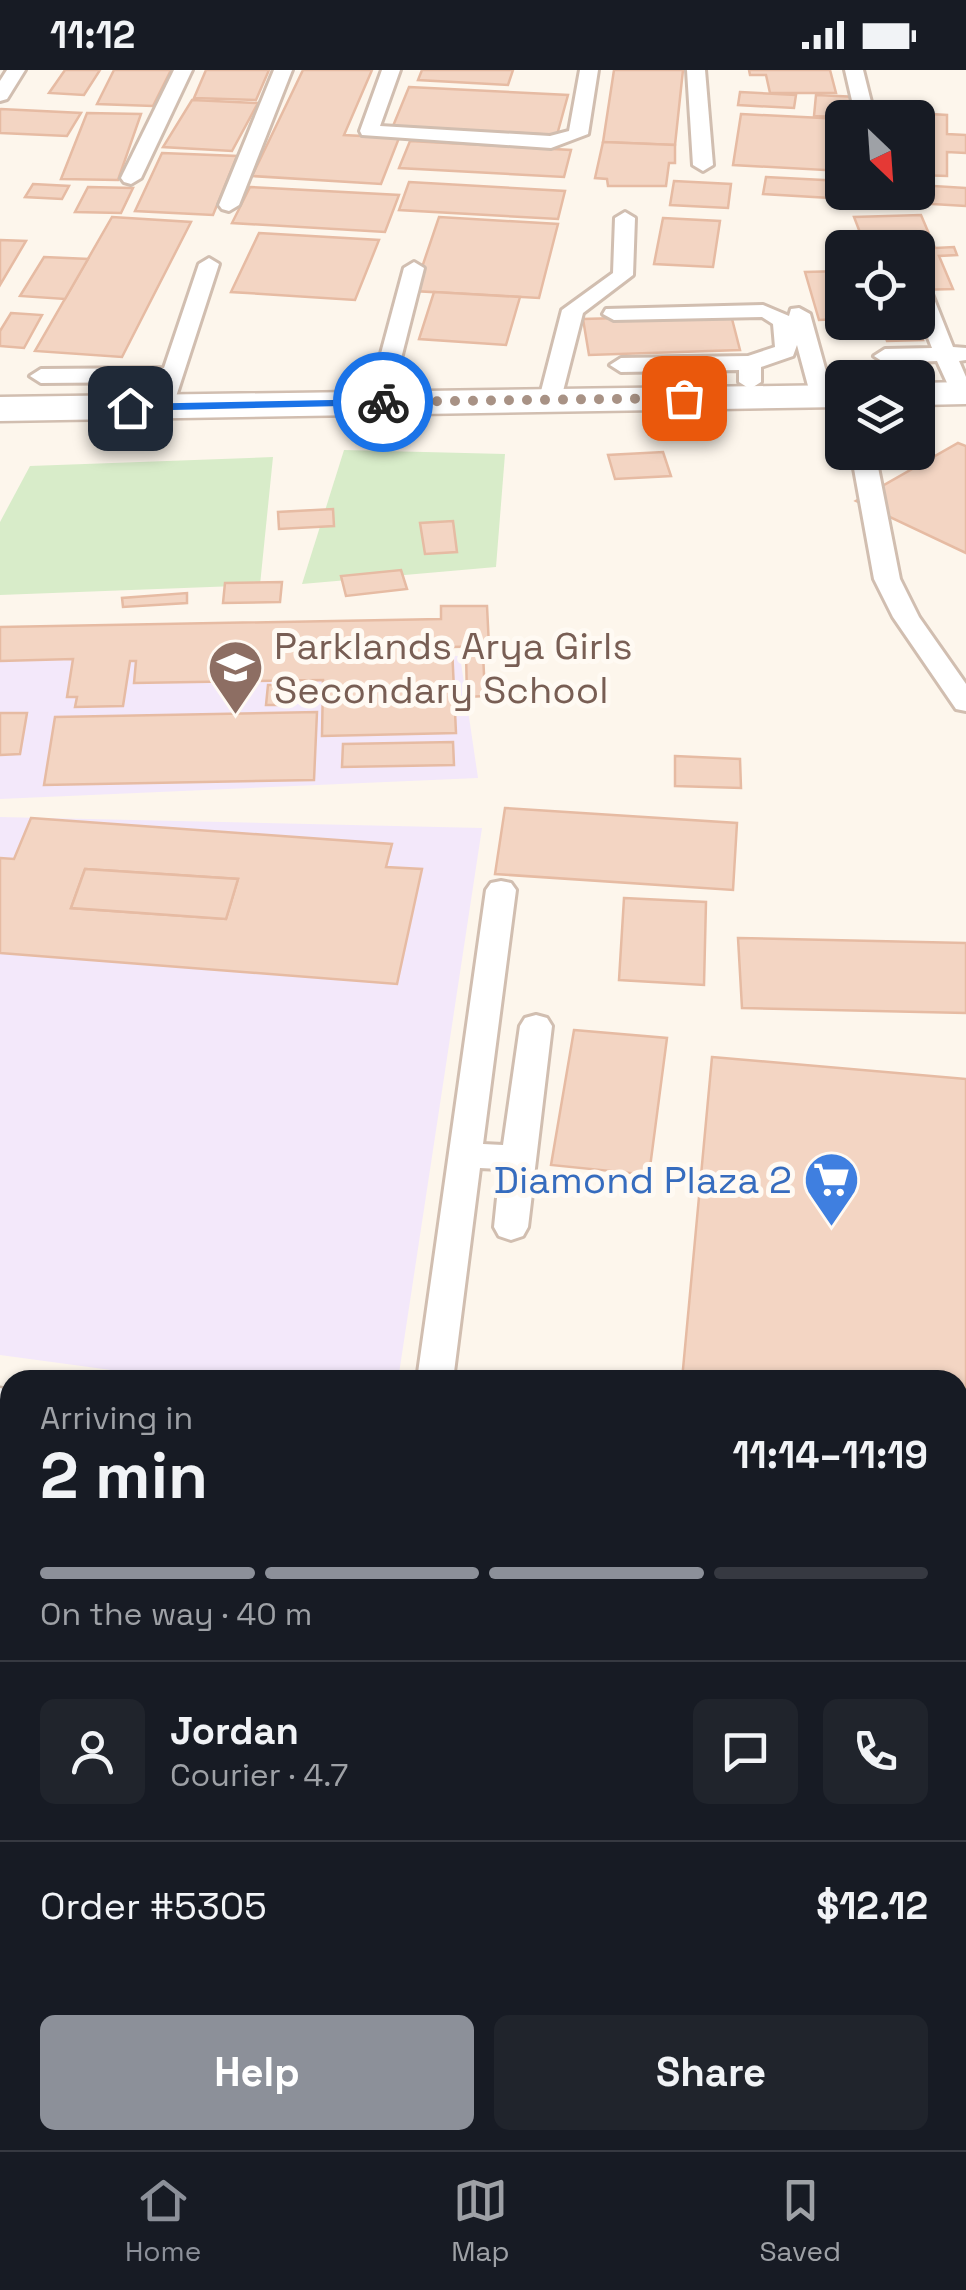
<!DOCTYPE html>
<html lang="en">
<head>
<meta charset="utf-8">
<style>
	body { margin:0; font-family:"Space Grotesk",sans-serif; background:#20242c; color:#f1f3f6; height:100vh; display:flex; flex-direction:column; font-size:38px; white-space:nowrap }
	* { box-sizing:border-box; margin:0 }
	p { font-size:32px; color:#9ea1a6 }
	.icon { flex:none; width:55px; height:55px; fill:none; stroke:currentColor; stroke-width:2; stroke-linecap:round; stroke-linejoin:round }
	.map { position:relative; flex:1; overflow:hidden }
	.panel { position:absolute; left:0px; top:1300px; width:968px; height:780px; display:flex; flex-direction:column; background:#171b24; border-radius:30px 30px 0 0; box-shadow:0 2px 8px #0004 }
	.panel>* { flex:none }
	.needle { width:65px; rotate:155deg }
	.buttons { position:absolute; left:825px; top:30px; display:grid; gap:20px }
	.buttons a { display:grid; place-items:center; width:110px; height:110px; border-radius:15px; background:#171b24; box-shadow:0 2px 8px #0004; font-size:50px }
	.pin { position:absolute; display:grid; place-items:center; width:85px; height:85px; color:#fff; margin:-42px; border-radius:20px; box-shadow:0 5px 15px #0006 }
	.courier { position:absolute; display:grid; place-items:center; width:100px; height:100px; margin:-50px; border:8px solid #1a73e8; border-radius:50%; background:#fff; color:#222; box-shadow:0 2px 12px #0007 }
	.summary em { font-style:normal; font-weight:700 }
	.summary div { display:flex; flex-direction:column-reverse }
	.summary { display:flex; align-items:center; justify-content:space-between; height:170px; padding:0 40px }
	h1 { font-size:65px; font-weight:700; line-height:75px }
	.bar { display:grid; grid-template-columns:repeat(4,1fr); gap:15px 10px; align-content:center; height:120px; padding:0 40px }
	.bar i { height:12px; border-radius:8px; background:#363941 }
	.bar .selected { background:#8c9099 }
	.bar p { grid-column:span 4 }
	.line { display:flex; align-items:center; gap:25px; padding:0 40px; border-top:2px solid #363941 }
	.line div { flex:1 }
	.round { display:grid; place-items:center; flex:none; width:105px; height:105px; border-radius:15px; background:#20242c }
	.action { display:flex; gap:20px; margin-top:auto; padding:20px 40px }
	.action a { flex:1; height:115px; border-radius:15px; background:#8c9099; color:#fff; font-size:40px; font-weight:700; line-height:115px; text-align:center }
	.action a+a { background:#20242c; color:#f1f3f6 }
	.status { display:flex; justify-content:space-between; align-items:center; height:70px; padding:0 50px; background:#171b24; direction:ltr }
	.status svg { height:28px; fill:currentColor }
	.dock { display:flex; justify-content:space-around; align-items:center; height:140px; border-top:2px solid #363941; background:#171b24; font-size:28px; color:#9ea1a6 }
	.dock a { display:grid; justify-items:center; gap:5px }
	.dock .selected { color:#8c9099 }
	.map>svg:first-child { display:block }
	.education { fill:#f3e8fa }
	.green { fill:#d8ecc9 }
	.building { fill:#f3d5c3; stroke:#e6bba3; stroke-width:2.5; fill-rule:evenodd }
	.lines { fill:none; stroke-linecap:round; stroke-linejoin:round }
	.service-casing { stroke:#d1beb0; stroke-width:6 }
	.minor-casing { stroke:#d1beb0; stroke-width:5 }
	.service { fill:#fff; fill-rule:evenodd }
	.minor { fill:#fff; fill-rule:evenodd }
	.route { fill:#1a73e8 }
	.done { stroke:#a89285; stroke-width:10; stroke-dasharray:0 18 }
	.labels { text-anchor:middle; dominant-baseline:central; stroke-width:10; stroke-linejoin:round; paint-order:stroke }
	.education-label { font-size:38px; fill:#785e54; stroke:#fffaf3; text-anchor:start }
	.shop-label { font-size:38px; fill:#366cbe; stroke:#fffaf3; text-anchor:end }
</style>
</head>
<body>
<div class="status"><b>11:12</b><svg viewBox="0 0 49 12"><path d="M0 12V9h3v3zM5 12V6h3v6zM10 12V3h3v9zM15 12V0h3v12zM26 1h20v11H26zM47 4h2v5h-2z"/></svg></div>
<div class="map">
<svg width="966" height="2080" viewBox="0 0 966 2080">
	<rect width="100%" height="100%" fill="#fdf6ec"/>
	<!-- education -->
	<g class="education">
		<polygon points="0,581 460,586 478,708 0,729"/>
		<polygon points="0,747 482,758 398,1310 185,1310 0,1285"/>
	</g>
	<!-- green -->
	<g class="green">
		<polygon points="344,380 505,384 496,497 302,514"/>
		<polygon points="273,387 260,515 0,525 0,452 30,396"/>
	</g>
	<!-- building -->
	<g class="building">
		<polygon points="65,0 100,0 84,25 49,23"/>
		<polygon points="114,0 171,0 153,36 97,34"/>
		<polygon points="206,0 269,0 256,30 194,28"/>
		<polygon points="303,0 372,0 344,65 399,68 381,114 252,106"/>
		<polygon points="422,0 513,0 508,15 418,10"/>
		<polygon points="614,0 683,0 675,75 603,72"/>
		<polygon points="749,0 830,0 836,23 770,23 766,5 750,5"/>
		<polygon points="409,17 568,25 557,65 393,56"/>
		<polygon points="740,22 796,25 794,38 738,35"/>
		<polygon points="816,25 858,27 857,48 814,46"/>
		<polygon points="192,30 258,33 232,81 163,77"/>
		<polygon points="0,40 1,39 81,43 67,66 0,63"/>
		<polygon points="880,41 947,45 947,64 966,65 966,83 947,82 947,106 918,105 918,48 880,48"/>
		<polygon points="87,43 141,44 118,110 61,109"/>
		<polygon points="741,44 842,49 842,101 733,95"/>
		<polygon points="410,71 571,80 564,107 399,98"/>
		<polygon points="603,72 675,75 675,93 669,93 666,116 608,116 607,109 595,108"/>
		<polygon points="162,83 237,86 213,145 135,141"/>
		<polygon points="766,107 842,111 842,122 918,122 918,115 966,118 966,136 763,124"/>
		<polygon points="674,111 731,114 728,138 670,135"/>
		<polygon points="409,112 565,121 558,149 399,140"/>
		<polygon points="33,114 69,116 62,129 25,127"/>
		<polygon points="88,117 133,118 121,143 75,142"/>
		<polygon points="250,117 399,125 385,162 232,153"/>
		<polygon points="921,145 935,178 954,177 957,185 939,186 953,219 918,220 918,178 866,178 854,147"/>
		<polygon points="112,147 191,152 122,287 35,281"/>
		<polygon points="439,147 558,154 539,228 414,221"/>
		<polygon points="663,148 720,151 713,197 654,194"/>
		<polygon points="259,163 379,170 355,230 231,222"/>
		<polygon points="0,170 26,171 0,215"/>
		<polygon points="44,187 88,189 65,229 20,226"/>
		<polygon points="842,201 842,249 819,250 805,202"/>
		<polygon points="434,222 520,227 506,275 419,269"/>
		<polygon points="11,243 42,245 24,278 0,276 0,261"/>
		<polygon points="731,245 740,280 589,285 583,249"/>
		<polygon points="880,252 916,252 923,270 887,271"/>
		<polygon points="958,373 966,376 966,483 856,431"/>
		<polygon points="663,382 671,406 615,409 608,385"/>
		<polygon points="333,439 334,456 279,459 278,442"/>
		<polygon points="453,451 457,482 425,484 420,453"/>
		<polygon points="401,500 407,519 346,526 341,506"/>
		<polygon points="282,512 280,532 223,533 225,513"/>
		<polygon points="187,523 187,533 123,537 122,528"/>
		<polygon points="441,536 487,536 489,576 452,577 456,663 322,666 323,610 134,613 136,591 130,591 123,636 75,637 77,627 67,627 73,589 0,591 0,557 441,549"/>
		<polygon points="466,583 483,583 485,626 467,627"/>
		<polygon points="268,615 294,615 292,635 266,635"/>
		<polygon points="317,642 314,710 44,715 55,647"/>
		<polygon points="0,643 27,643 20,684 0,685"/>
		<polygon points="453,672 454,695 342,697 343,674"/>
		<polygon points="675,686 740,689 741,718 675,716"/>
		<polygon points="505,738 737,753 733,820 495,804"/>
		<path d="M 31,748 L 392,774 L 386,797 L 422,799 L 397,914 L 0,883 L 0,788 L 14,789 ZM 85,799 L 238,809 L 226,849 L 71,838 Z"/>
		<polygon points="85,799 238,809 226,849 71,838"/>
		<polygon points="624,828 706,832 704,915 619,910"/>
		<polygon points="738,868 966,873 966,943 742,938"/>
		<polygon points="574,960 667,968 649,1105 551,1095"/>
		<polygon points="712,987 966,1009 966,1378 958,1378 958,1310 682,1310"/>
		<polygon points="173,2070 269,2070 269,2080 172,2080"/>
		<polygon points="550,2070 565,2070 575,2080 540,2080"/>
		<polygon points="726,2070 766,2070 756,2080 735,2080"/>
	</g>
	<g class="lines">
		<defs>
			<g id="service">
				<polygon points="7,0 25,0 7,29 0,31 0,11"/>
				<polygon points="174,0 192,0 141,108 131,114 124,112 121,108"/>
				<polygon points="274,0 292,0 239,135 229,141 222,139 219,135"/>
				<polygon points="382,0 400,0 380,56 550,66 569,61 580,0 598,0 588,64 551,78 362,65 360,61"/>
				<polygon points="687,0 705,0 713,95 703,101 693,95"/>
				<polygon points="845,0 863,0 875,48 856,48"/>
				<polygon points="625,142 635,148 633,205 583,243 561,329 550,336 542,334 539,329 562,240 613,203 615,148"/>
				<polygon points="209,188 219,194 171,342 155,342 152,337 160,312 41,313 30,306 41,299 164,298 199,194"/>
				<polygon points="414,192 424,198 390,332 379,339 371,337 368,332 404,198"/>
				<polygon points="921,218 932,224 953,277 966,278 966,290 959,291 966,307 966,329 954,328 937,291 885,293 874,286 885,279 932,278 918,242 918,219"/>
				<polygon points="763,235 789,246 791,239 799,238 810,244 833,327 830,332 814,332 811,327 797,275 793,286 761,297 761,312 750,319 739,312 739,300 621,302 610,295 621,288 748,286 775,277 773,254 762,247 614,250 603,244 606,239"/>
				<polygon points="851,382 875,382 900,509 919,547 966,614 966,641 956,639 893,547 874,509"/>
				<polygon points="501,811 511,813 516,820 483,1074 503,1075 520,956 525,948 536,945 547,948 552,956 528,1157 523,1166 511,1170 499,1166 494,1157 500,1099 480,1098 453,1310 417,1310 486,820 491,813"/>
			</g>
			<g id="minor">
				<polygon points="966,312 966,334 918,335 918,313"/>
				<polygon points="842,315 842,337 0,351 0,327"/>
				<polygon points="0,1318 10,1320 10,1370 0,1368"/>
				<polygon points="958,1471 966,1473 966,1529 958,1527"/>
				<polygon points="10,1657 10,1802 0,1805 0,1661"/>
			</g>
		</defs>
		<!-- service casing -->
		<use href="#service" class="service-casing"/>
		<!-- minor casing -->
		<use href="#minor" class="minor-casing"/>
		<!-- service -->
		<use href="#service" class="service"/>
		<!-- minor -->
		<use href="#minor" class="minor"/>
	</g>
	<!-- route -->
	<polygon class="route" points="383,329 387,335 130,341 125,338 130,334"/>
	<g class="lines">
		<!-- done -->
		<polyline class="done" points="383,332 684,328"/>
	</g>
	<!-- icons -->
	<defs>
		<symbol id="school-pin" viewBox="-11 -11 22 30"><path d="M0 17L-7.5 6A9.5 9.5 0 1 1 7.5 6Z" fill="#8d6e63" stroke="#fffaf3"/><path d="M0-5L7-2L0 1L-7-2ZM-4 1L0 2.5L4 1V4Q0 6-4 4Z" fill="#fff"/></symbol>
		<symbol id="supermarket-pin" viewBox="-11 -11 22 30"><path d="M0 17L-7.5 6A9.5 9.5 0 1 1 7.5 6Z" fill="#3f7fe0" stroke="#fffaf3"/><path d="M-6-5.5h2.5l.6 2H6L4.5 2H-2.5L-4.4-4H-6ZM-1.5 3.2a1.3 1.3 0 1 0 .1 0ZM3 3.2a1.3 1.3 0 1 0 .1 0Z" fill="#fff"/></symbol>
	</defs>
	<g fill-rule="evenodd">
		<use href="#school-pin" x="204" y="566" width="63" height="86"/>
		<use href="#supermarket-pin" x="800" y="1078" width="63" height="86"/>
	</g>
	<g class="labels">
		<!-- education labels -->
		<g class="education-label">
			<text x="274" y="576">Parklands Arya Girls<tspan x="274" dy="44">Secondary School</tspan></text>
		</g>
		<!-- shop labels -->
		<g class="shop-label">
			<text x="792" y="1110">Diamond Plaza 2</text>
		</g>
	</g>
</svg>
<div class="buttons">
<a><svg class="needle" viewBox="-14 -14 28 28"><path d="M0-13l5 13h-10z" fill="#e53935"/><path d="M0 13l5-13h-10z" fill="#9ea1a6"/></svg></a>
<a><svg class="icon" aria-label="locate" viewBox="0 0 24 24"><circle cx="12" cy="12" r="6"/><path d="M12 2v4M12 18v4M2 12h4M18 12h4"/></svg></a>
<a><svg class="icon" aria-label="layers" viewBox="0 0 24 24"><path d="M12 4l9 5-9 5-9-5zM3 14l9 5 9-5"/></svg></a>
</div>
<div class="pin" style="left:684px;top:328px;background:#ea580c"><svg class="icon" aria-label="bag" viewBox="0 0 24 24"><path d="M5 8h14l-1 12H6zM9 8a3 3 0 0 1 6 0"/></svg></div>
<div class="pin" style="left:130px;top:338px;background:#1f2937"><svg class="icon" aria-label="home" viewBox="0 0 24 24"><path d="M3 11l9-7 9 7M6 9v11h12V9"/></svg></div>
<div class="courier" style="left:383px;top:332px"><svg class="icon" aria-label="bike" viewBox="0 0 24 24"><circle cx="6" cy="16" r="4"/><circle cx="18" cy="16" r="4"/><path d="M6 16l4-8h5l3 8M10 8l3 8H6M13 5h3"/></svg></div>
<section class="panel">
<div class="summary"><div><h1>2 min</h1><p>Arriving in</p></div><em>11:14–11:19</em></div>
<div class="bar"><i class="selected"></i><i class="selected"></i><i class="selected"></i><i></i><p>On the way · 40 m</p></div>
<div class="line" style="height:180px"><a class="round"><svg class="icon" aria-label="person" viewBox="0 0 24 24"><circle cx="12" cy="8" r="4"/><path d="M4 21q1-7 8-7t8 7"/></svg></a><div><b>Jordan</b><p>Courier · 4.7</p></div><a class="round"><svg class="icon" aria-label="chat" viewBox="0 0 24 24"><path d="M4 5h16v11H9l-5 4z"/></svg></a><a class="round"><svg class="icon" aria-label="phone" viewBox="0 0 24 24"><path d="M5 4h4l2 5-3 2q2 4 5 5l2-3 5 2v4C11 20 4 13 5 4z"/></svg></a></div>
<div class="line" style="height:130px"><div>Order #5305</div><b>$12.12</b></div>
<div class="action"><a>Help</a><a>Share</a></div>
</section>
</div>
<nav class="dock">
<a class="selected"><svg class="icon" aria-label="home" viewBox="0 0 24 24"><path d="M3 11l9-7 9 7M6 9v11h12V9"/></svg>Home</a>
<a><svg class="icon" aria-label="map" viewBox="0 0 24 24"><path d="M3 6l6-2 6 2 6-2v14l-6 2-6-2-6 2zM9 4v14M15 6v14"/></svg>Map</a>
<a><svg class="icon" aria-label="saved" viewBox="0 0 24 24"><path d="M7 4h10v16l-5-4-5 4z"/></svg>Saved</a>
</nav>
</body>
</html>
